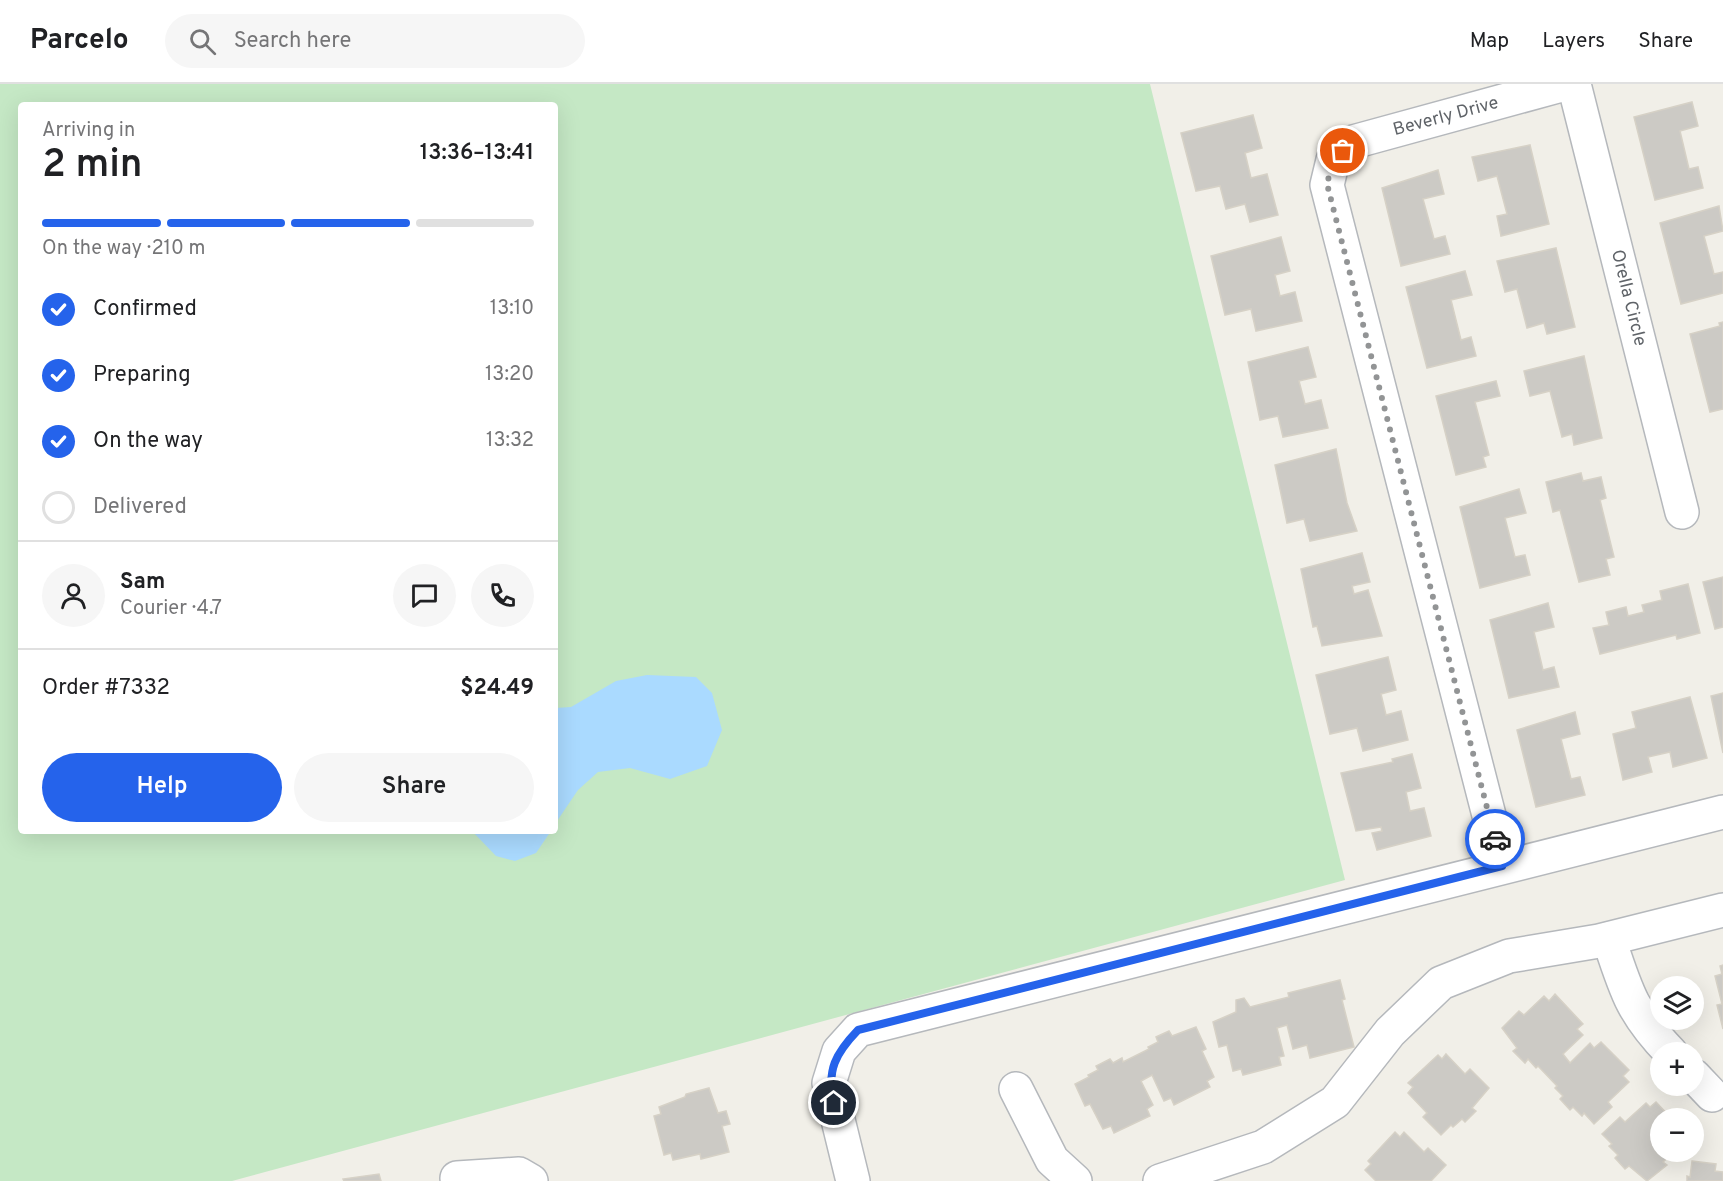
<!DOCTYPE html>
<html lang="en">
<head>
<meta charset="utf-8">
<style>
	body { margin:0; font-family:Overpass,sans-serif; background:#f6f6f6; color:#202124; height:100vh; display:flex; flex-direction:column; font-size:22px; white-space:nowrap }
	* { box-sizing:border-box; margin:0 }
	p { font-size:20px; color:#757577 }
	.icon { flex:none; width:33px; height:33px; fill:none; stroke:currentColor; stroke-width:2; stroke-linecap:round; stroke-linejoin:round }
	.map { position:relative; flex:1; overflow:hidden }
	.side { position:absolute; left:18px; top:18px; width:540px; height:732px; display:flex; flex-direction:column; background:#fff; border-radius:6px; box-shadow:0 6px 24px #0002 }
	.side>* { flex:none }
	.buttons { position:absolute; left:1650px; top:892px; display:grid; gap:12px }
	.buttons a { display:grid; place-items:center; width:54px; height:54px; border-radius:50%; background:#fff; box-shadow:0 6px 24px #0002; font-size:30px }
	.pin { position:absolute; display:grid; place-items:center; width:51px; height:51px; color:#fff; margin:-26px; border:3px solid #fff; border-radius:50%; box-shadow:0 2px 6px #0007 }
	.courier { position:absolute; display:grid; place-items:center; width:60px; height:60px; margin:-30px; border:4px solid #2563eb; border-radius:50%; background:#fff; color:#222; box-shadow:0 2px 8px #0007 }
	.head em { font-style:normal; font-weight:600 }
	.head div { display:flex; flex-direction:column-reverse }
	.head { display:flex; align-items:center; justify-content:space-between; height:102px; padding:0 24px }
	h1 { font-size:39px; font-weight:600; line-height:45px }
	.bar { display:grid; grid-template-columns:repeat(4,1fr); gap:9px 6px; align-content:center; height:72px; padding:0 24px }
	.bar i { height:8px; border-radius:4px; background:#e0e0e0 }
	.bar .active { background:#2563eb }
	.bar p { grid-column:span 4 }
	.line { display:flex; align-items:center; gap:15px; padding:0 24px; border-top:2px solid #e0e0e0 }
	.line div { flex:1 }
	.round { display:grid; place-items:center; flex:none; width:63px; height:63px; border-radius:32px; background:#f6f6f6 }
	ol { padding:0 24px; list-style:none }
	li { display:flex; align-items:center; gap:18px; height:66px }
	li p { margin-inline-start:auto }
	li .icon { padding:6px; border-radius:50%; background:#2563eb; color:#fff; stroke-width:4 }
	li:last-child { color:#757577 }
	li i { width:33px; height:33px; border:3px solid #e0e0e0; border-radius:50% }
	.action { display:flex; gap:12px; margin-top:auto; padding:12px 24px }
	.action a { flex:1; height:69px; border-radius:36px; background:#2563eb; color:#fff; font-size:24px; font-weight:600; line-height:69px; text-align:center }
	.action a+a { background:#f6f6f6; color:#202124 }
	header { display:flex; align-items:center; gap:36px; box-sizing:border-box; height:84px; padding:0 30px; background:#fff; border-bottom:2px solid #e0e0e0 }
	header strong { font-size:28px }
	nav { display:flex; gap:33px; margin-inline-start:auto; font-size:21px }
	.search { width:420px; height:54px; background:#f6f6f6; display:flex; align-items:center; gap:15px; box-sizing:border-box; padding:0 21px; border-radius:33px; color:#757577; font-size:22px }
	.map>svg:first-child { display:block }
	.green { fill:#c5e8c5; fill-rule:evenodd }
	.water { fill:#aadaff }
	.building { fill:#cccac5; stroke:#d6d1c6; stroke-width:1.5 }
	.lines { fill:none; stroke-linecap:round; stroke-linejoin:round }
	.minor-casing { stroke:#b5b8bc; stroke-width:36 }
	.minor { stroke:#fff; stroke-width:33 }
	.done { stroke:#929495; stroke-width:6; stroke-dasharray:0 10.8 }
	.route { stroke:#2563eb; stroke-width:8 }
	.labels { text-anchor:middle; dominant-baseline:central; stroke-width:5; stroke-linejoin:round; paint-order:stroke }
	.street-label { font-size:18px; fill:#5f6368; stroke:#fff }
</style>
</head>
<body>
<header>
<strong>Parcelo</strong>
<div class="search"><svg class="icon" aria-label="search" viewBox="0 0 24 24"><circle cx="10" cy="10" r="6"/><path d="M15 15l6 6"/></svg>Search here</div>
<nav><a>Map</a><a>Layers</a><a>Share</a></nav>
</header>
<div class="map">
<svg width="1723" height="1097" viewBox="0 0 1723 1097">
	<rect width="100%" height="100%" fill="#f1efe8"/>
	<!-- green -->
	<path class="green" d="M 0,0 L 1150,0 L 1345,796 L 232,1097 L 0,1097 ZM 21,21 L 555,21 L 555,747 L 21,747 Z"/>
	<!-- water -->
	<g class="water">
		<polygon points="647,591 696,593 712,609 722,646 707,682 670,695 630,684 598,688 578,706 555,740 555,624 571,623 616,597"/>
		<polygon points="472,747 551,747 536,769 515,777 496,772"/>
	</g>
	<!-- building -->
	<g class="building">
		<polygon points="1692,18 1698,42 1680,47 1689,85 1698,83 1703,104 1655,116 1634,33"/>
		<polygon points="1253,31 1262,64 1245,69 1251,94 1267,90 1278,131 1250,138 1245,120 1226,125 1220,102 1196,107 1181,49"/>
		<polygon points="1530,61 1549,140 1501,152 1497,132 1507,130 1497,92 1478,97 1472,73"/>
		<polygon points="1438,86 1444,110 1423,115 1434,155 1445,152 1450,170 1401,182 1382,104"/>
		<polygon points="1719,122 1723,147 1704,152 1714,190 1723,188 1723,209 1681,220 1660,139"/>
		<polygon points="1281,153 1290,187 1275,191 1280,212 1295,208 1302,237 1256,247 1251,225 1225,231 1211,172"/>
		<polygon points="1556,164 1575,243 1547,250 1544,239 1527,244 1517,205 1505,208 1497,177"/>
		<polygon points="1465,187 1472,211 1451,216 1461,256 1471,253 1476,272 1427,284 1406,203"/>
		<polygon points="1723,238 1723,325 1710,328 1690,250 1720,242 1719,239"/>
		<polygon points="1308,263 1316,293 1299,297 1305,320 1321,316 1328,344 1283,353 1278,332 1260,336 1248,278"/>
		<polygon points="1584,272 1602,354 1574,361 1572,350 1562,353 1550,307 1530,312 1524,287"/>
		<polygon points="1496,297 1500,312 1475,318 1489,371 1483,373 1486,383 1456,391 1436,312"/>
		<polygon points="1336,365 1347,419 1357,447 1310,457 1304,435 1287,439 1275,381"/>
		<polygon points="1581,389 1583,397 1601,393 1606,414 1600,416 1614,473 1606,475 1610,491 1579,498 1560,426 1553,428 1546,398"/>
		<polygon points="1519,405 1526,429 1505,434 1515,473 1525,471 1530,491 1480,504 1460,423"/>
		<polygon points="1362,469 1370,498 1352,502 1354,510 1368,506 1382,552 1322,562 1317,542 1313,543 1301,485"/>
		<polygon points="1723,493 1723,543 1715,545 1703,498"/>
		<polygon points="1688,500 1700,549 1677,555 1676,551 1600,570 1593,544 1609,541 1606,528 1626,523 1628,532 1644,528 1642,521 1662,516 1660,507"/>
		<polygon points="1548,519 1554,543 1534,548 1543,586 1554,583 1559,603 1509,614 1490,536"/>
		<polygon points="1388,573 1396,606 1381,610 1386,631 1401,627 1408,656 1363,667 1357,644 1330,650 1316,591"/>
		<polygon points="1723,609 1723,669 1711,612"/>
		<polygon points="1690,613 1707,674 1673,683 1670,668 1648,673 1652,688 1623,696 1613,650 1636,644 1632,628"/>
		<polygon points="1575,628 1580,650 1561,655 1571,695 1580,693 1585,711 1536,723 1517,646"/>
		<polygon points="1412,670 1421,704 1406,708 1410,727 1424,724 1431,752 1377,766 1372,749 1382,747 1381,743 1356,747 1341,689 1393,678 1392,675"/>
		<polygon points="1723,881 1723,945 1717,921 1722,920 1715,892 1722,890 1720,882"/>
		<polygon points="1340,896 1345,915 1342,916 1354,963 1310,974 1307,961 1293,965 1287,941 1277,944 1284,972 1279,973 1281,981 1243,991 1241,985 1233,987 1227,961 1219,963 1213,938 1236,928 1236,916 1244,914 1250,923 1289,913 1288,909"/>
		<polygon points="1555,910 1583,940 1577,945 1583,951 1563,970 1570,979 1590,959 1594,964 1601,958 1629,986 1623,992 1629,998 1608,1018 1612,1023 1594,1040 1584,1029 1582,1032 1573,1023 1570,1026 1560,1015 1563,1012 1555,1004 1557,1002 1538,982 1536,984 1528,975 1525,979 1513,967 1517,964 1502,944 1519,927 1524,931 1544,912 1549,917"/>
		<polygon points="1196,943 1206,965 1202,967 1214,993 1207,997 1210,1003 1174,1021 1171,1014 1164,1017 1152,991 1141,997 1153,1021 1147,1025 1150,1032 1114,1049 1111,1042 1103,1045 1090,1020 1085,1022 1075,1000 1089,993 1088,991 1098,986 1096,982 1110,975 1113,979 1122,974 1123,978 1149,965 1148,963 1158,958 1156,953 1169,947 1172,952"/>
		<polygon points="1446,970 1465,990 1470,985 1489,1004 1472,1024 1476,1027 1465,1038 1462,1035 1453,1043 1451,1041 1441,1051 1423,1033 1427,1029 1408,1009 1413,1003 1408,999 1438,971 1442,975"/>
		<polygon points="709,1004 718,1029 726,1027 730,1040 722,1042 729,1068 701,1075 700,1070 673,1076 671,1069 664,1071 654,1032 661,1030 659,1023 685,1013 686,1010"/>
		<polygon points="1656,1018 1672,1035 1660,1035 1660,1068 1674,1068 1663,1078 1667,1081 1647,1097 1629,1082 1625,1085 1615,1074 1618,1071 1609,1062 1612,1060 1602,1050 1620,1033 1625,1038 1646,1019 1650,1023"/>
		<polygon points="1395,1048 1400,1053 1404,1048 1424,1068 1428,1064 1446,1081 1431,1097 1376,1097 1365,1086 1371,1080 1368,1077"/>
		<polygon points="1692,1077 1716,1080 1715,1087 1723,1088 1723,1097 1687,1097 1687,1092 1690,1093"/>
		<polygon points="379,1090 381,1097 344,1097 343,1095"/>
	</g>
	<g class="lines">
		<defs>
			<g id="minor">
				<polyline points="1574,0 1682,428"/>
				<polyline points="1502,782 1327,101 1333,76 1353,58 1565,0"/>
				<path d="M 1609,855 C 1626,907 1632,929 1671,969"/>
				<polyline points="1694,992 1712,1011"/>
				<polyline points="1016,1005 1052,1076 1075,1097"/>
				<polyline points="457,1094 519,1090 531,1097"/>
				<polyline points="853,1097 829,999 839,967 858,946 1723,728"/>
				<polyline points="1160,1097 1263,1063 1335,1018 1390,948 1441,899 1509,872 1599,857 1723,826"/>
			</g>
		</defs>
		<!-- minor casing -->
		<use href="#minor" class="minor-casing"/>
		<!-- minor -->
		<use href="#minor" class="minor"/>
	</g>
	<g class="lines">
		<!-- done -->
		<polyline class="done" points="1343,67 1333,76 1327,100 1495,755"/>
		<!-- route -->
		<path class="route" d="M 834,1019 C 826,986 836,969 858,946 L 1502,782 L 1495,755"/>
	</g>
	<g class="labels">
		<!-- street labels -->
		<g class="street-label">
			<text transform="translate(1446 33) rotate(-15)">Beverly Drive</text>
			<text transform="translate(1628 214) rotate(76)">Orella Circle</text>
		</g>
	</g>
</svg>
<div class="buttons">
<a><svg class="icon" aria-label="layers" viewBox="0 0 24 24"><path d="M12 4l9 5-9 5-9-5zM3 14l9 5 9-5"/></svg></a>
<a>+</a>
<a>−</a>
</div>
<div class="pin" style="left:1343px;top:67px;background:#ea580c"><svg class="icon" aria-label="bag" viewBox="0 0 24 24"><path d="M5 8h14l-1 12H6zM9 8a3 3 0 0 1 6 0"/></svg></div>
<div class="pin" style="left:834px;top:1019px;background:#1f2937"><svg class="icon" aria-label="home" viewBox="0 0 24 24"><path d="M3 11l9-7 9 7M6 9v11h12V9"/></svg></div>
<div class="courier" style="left:1495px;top:755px"><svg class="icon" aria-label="car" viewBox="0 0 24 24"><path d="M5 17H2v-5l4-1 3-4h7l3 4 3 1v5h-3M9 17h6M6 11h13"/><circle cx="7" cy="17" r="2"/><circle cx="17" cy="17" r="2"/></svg></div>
<section class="side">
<div class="head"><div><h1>2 min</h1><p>Arriving in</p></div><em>13:36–13:41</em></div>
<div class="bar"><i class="active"></i><i class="active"></i><i class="active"></i><i></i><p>On the way · 210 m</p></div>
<ol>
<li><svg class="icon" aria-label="check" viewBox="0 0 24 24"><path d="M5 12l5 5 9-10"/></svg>Confirmed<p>13:10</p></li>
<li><svg class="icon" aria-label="check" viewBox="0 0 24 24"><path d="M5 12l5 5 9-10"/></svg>Preparing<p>13:20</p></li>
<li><svg class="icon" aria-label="check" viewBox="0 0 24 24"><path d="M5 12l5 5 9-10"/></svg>On the way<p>13:32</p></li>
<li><i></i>Delivered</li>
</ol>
<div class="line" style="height:108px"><a class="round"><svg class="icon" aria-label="person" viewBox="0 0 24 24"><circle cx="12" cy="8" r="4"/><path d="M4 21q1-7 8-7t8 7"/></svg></a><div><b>Sam</b><p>Courier · 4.7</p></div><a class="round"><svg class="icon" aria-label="chat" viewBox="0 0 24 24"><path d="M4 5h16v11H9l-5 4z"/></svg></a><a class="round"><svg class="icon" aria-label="phone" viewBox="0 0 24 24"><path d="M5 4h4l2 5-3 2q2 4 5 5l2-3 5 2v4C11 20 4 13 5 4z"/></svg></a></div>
<div class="line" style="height:78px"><div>Order #7332</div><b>$24.49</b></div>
<div class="action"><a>Help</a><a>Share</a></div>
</section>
</div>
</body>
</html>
